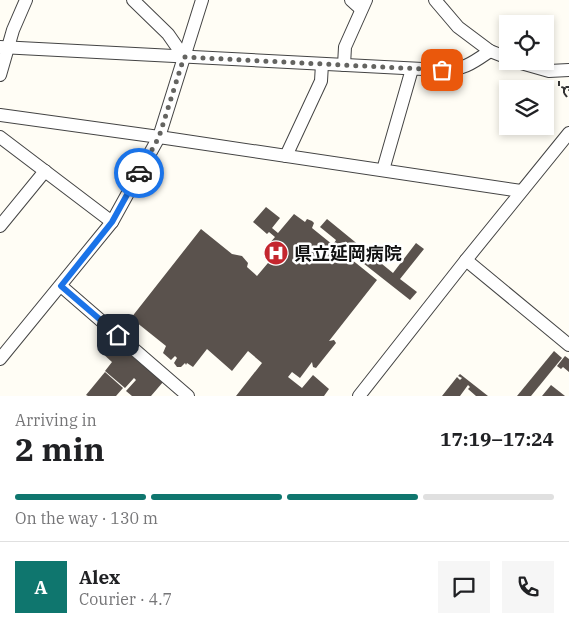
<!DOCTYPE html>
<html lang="en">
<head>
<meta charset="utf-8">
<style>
	body { margin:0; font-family:"IBM Plex Serif","Noto Sans JP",serif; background:#f6f6f6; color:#202124; height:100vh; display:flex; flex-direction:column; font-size:19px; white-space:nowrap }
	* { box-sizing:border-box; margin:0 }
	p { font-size:16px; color:#757577 }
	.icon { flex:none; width:28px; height:28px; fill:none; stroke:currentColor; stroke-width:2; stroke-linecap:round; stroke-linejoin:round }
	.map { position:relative; height:396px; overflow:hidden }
	.panel { display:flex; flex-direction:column; background:#fff; flex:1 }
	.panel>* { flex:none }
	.buttons { position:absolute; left:499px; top:15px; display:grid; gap:10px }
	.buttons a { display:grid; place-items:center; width:55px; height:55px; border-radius:0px; background:#fff; box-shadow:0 2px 8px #0003; font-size:25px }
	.pin { position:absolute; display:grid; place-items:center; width:42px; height:42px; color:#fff; margin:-21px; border-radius:10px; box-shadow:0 2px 8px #0006 }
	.courier { position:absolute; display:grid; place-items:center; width:50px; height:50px; margin:-25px; border:4px solid #1a73e8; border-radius:50%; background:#fff; color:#222; box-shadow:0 1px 6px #0007 }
	.headline em { font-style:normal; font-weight:700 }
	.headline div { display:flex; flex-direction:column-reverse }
	.headline { display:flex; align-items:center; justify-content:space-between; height:85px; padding:0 15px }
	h1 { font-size:32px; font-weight:700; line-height:38px }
	.bar { display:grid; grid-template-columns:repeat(4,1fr); gap:8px 5px; align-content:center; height:60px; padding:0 15px }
	.bar i { height:6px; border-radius:4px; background:#e0e0e0 }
	.bar .active { background:#0f766e }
	.bar p { grid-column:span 4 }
	.line { display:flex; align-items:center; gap:12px; padding:0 15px; border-top:1px solid #e0e0e0 }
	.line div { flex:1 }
	.round { display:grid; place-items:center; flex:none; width:52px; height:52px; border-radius:0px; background:#f6f6f6 }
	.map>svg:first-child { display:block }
	.building { fill:#5a524d }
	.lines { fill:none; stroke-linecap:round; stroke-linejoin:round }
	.minor-casing { stroke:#444; stroke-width:14 }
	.path { stroke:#333; stroke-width:2; stroke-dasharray:5 2.5; stroke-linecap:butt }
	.minor { stroke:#fff; stroke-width:12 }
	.path-bridge { stroke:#333; stroke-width:2; stroke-dasharray:5 2.5; stroke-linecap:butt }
	.done { stroke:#646461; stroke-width:5; stroke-dasharray:0 9 }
	.route { stroke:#1a73e8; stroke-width:6 }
	.labels { text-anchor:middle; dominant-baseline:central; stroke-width:5; stroke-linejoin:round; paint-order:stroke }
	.poi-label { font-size:18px; font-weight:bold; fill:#111; stroke:#fff; text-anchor:start }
</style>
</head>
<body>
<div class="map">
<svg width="569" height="396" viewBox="0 0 569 396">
	<rect width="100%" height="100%" fill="#fffdf5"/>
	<!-- building -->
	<g class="building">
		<polygon points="266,207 280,218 272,228 278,233 294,214 305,222 307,219 312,221 314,223 312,228 333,245 336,240 320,227 327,219 393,273 416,243 424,249 400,279 417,292 410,300 349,252 346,255 377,280 329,341 334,340 336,343 316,368 313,367 312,362 300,378 292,372 288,377 302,388 313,375 329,389 324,396 236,396 262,363 248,351 232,371 207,349 193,367 187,363 186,365 185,363 181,367 177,367 174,363 177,358 175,356 171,360 163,353 166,346 131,318 201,229 232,254 242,256 248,263 247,267 257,276 273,257 264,250 275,237 269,232 267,234 253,222"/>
		<polygon points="110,343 124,355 127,352 163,382 151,396 132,396 126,391 136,380 134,378 125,388 105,371 112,362 102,353"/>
		<polygon points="554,351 562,358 531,396 517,396"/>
		<polygon points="565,356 569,359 569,372 563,367 561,369 557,366"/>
		<polygon points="105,372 123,388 116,396 88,396 86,395"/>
		<polygon points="460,374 488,396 476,396 468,389 470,387 468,385 460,396 442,396 457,377 460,380 462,378 458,376"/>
		<polygon points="551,385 565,396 542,396"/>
	</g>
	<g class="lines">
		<defs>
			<g id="minor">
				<polyline points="133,0 168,34 184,57"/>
				<polyline points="351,0 361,9"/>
				<polyline points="435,0 458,27 490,51 508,58"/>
				<path d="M 0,47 L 442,70 C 465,69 471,64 490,51"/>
				<polyline points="514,61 549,71 569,70"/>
				<polyline points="344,65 345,47 366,0"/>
				<polyline points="0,75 13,30 26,0"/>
				<polyline points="0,115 159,137 521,191"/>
				<polyline points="0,137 112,222"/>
				<polyline points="286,156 321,81 322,64"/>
				<polyline points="383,170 412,69"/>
				<polyline points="0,226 45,171"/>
				<polyline points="466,260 569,345"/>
				<polyline points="61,286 188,396"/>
				<polyline points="0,359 112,222 159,137 202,0"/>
				<polyline points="359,396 466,260 569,133"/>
			</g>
		</defs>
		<!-- minor casing -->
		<use href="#minor" class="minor-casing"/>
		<!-- path -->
		<g class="path">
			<polyline points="559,81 559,86 569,90"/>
			<polyline points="564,93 567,97 569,98"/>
		</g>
		<!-- minor -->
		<use href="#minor" class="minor"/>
		<!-- path-bridge -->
		<polyline class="path-bridge" points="564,93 564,87 569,87"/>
	</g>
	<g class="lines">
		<!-- done -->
		<polyline class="done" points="139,173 159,137 184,57 442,70"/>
		<!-- route -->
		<polyline class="route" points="118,335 61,286 112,222 139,173"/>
	</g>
	<!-- icons -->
	<defs>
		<symbol id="hospital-disc" viewBox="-11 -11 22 22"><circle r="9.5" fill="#c4262e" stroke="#fff"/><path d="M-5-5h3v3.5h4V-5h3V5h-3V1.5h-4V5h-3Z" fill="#fff"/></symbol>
	</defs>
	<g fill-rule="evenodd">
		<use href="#hospital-disc" x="262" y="239" width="28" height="28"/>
	</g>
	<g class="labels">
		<!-- poi labels -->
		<g class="poi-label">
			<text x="294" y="253">県立延岡病院</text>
		</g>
	</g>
</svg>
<div class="buttons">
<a><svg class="icon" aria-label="locate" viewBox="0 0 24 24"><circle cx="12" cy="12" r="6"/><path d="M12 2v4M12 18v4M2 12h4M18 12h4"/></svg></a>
<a><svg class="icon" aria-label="layers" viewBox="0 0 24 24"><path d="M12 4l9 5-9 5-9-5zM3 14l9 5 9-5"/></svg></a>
</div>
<div class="pin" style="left:442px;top:70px;background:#ea580c"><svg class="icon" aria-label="bag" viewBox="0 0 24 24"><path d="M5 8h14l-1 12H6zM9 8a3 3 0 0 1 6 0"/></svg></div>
<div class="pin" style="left:118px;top:335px;background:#1f2937"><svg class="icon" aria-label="home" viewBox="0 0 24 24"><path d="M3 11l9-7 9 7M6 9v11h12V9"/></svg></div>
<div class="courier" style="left:139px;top:173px"><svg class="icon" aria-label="car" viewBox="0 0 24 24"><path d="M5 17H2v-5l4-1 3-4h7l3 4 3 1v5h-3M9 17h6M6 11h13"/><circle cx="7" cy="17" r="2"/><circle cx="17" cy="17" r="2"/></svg></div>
</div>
<section class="panel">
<div class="headline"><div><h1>2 min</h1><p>Arriving in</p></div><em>17:19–17:24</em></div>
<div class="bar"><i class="active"></i><i class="active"></i><i class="active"></i><i></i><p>On the way · 130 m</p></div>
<div class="line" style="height:90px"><b class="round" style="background:#0f766e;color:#fff">A</b><div><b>Alex</b><p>Courier · 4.7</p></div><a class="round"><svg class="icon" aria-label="chat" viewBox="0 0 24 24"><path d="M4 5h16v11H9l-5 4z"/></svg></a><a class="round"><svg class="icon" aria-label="phone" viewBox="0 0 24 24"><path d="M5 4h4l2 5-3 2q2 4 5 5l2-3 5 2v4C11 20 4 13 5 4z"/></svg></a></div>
</section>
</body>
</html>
